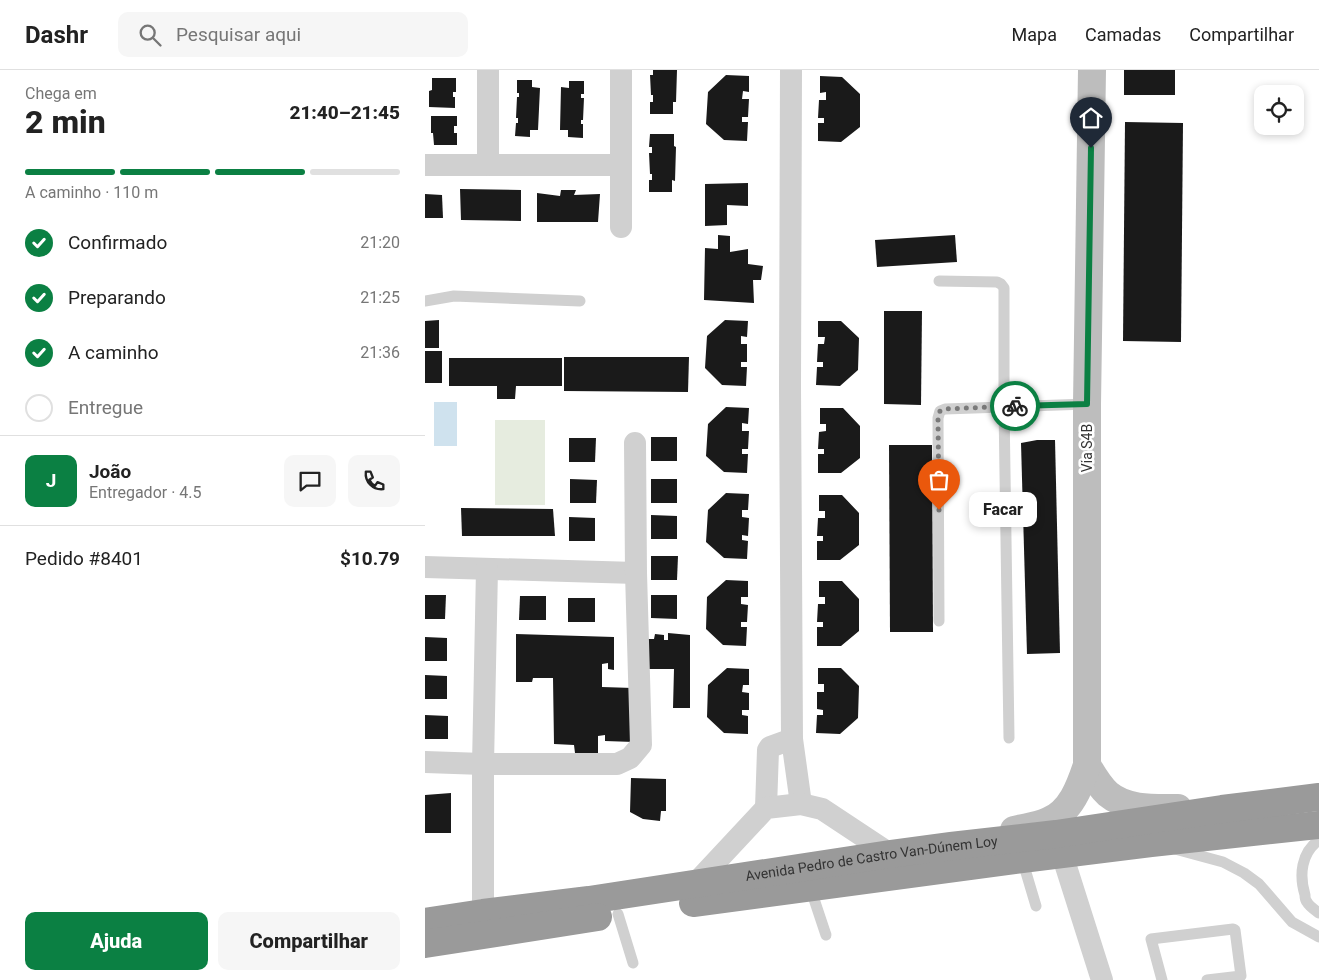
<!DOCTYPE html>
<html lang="pt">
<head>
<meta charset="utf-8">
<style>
	body { margin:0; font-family:Roboto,sans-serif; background:#f6f6f6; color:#222; height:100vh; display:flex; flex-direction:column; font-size:19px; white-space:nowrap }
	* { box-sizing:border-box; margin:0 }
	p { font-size:16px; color:#767676 }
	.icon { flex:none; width:28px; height:28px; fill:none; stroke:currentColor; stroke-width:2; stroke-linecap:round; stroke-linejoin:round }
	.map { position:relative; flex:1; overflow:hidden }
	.side { display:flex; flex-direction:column; background:#fff; width:425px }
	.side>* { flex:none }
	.controls { position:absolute; left:829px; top:15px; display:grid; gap:10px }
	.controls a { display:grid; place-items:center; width:50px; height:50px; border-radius:10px; background:#fff; box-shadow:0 2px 8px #0003; font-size:25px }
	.pin { position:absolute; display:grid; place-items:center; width:42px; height:42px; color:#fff; margin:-51px -21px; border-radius:50% 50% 50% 0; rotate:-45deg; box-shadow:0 0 5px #0007 }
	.pin .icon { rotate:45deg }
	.courier { position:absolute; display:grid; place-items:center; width:50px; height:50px; margin:-25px; border:4px solid #0b8043; border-radius:50%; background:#fff; color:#222; box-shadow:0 1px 6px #0007 }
	.bubble { position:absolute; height:35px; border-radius:10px; background:#fff; box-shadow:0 2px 8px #0003; font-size:16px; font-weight:800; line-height:35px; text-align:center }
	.head em { font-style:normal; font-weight:800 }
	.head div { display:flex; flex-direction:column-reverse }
	.head { display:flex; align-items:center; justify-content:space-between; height:85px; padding:0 25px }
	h1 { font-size:32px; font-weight:800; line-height:38px }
	.bar { display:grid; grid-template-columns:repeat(4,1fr); gap:8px 5px; align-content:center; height:60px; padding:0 25px }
	.bar i { height:6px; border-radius:4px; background:#e0e0e0 }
	.bar .active { background:#0b8043 }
	.bar p { grid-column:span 4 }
	.line { display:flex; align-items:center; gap:12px; padding:0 25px; border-top:1px solid #e0e0e0 }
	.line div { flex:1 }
	.round { display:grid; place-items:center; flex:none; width:52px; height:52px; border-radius:10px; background:#f6f6f6 }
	ol { padding:0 25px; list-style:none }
	li { display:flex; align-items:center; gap:15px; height:55px }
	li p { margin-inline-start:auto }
	li .icon { padding:5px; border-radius:50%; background:#0b8043; color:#fff; stroke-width:4 }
	li:last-child { color:#767676 }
	li i { width:28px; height:28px; border:2px solid #e0e0e0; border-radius:50% }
	.action { display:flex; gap:10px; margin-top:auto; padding:10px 25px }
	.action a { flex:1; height:58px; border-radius:10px; background:#0b8043; color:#fff; font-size:20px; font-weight:800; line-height:58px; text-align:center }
	.action a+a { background:#f6f6f6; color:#222 }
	header { display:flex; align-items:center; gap:30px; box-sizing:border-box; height:70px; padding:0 25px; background:#fff; border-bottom:1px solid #e0e0e0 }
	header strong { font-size:24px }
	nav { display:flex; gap:28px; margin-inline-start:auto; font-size:18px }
	.search { width:350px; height:45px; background:#f6f6f6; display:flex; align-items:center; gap:12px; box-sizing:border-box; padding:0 18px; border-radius:10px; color:#767676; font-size:19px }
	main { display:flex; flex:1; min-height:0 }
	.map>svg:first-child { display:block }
	.green { fill:#e6ecdf }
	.water { fill:#cfe2ee }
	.building { fill:#1a1a1a }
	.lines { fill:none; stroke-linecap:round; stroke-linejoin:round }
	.lane { stroke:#d0d0d0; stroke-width:11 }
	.street { stroke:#d0d0d0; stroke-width:22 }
	.secondary { stroke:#bdbdbd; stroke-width:28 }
	.highway { stroke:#9a9a9a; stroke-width:28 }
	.done { stroke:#7a7a7a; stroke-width:5; stroke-dasharray:0 9 }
	.route { stroke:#0b8043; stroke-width:6 }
	.labels { text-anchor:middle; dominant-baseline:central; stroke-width:5; stroke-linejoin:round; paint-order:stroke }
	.street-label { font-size:14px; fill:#333; stroke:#fff }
</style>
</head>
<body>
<header>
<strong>Dashr</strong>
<div class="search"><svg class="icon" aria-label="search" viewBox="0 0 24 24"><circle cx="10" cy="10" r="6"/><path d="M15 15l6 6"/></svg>Pesquisar aqui</div>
<nav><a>Mapa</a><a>Camadas</a><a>Compartilhar</a></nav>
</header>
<main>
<section class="side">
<div class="head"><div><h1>2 min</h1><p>Chega em</p></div><em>21:40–21:45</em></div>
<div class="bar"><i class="active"></i><i class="active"></i><i class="active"></i><i></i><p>A caminho · 110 m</p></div>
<ol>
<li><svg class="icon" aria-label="check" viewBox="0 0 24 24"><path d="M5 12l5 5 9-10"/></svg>Confirmado<p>21:20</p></li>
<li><svg class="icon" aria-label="check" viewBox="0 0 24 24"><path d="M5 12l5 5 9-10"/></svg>Preparando<p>21:25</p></li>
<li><svg class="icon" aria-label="check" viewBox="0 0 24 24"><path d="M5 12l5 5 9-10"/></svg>A caminho<p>21:36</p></li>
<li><i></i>Entregue</li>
</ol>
<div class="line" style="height:90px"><b class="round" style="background:#0b8043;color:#fff">J</b><div><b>João</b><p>Entregador · 4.5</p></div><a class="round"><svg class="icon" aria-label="chat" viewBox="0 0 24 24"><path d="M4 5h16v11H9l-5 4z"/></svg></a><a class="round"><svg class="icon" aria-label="phone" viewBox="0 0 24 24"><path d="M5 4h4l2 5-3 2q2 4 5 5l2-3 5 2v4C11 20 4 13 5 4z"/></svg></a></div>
<div class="line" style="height:65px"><div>Pedido #8401</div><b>$10.79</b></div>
<div class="action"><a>Ajuda</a><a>Compartilhar</a></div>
</section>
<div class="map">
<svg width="894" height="910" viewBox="0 0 894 910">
	<rect width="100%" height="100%" fill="#fff"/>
	<!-- green -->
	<rect class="green" x="70" y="350" width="50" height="85"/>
	<!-- water -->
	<rect class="water" x="9" y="332" width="23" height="44"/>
	<!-- building -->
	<g class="building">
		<polygon points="228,0 252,0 251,32 248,32 248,44 225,44 225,32 228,32 228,25 226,25 225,5 228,5"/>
		<rect x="699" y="0" width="51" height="25"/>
		<polygon points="301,5 324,6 324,22 318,21 317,29 324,29 323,47 317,47 317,52 323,52 322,71 299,70 281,54 283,22"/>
		<polygon points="395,6 417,7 435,24 435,57 416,72 393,71 393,53 399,53 399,48 393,48 394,30 401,30 401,22 395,23"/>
		<polygon points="7,8 31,8 31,22 28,22 28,27 30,27 30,38 4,37 4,21 7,20"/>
		<polygon points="92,10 107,10 107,17 115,18 113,60 105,60 105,67 90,66 91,53 93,53 93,48 91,48 92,27 94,27 94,23 92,23"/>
		<polygon points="144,11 159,11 159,24 156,24 156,28 159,28 158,50 156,50 156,54 158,54 158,68 143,67 143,60 135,60 136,17 144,18"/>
		<polygon points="6,46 32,46 32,56 29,56 29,63 32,63 32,75 9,75 8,63 6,63"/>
		<polygon points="700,52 758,53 756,272 698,271"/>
		<polygon points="225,64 249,64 249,76 251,77 250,111 247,110 247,122 224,122 224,110 227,110 227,104 225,104 224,83 227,83 227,77 224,77"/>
		<polygon points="323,113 323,136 302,135 302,155 280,156 280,114"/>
		<polygon points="35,119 96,120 96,151 36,150"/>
		<polygon points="136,120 151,120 149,125 175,124 173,152 112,152 112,123 135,126"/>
		<polygon points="0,124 17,125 18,148 0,148"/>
		<polygon points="293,165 305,166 305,182 323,179 323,194 338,196 336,210 328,210 329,233 279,230 280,178 293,179"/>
		<polygon points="530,165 532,192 452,197 450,170"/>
		<polygon points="459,241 497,241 496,335 459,334"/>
		<polygon points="14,250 14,278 0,278 0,251"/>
		<polygon points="300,250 323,251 322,267 316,266 316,274 322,274 322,292 316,292 316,297 322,297 321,316 297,315 280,298 282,266"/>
		<polygon points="393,251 416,251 434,268 433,300 415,316 391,315 392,297 398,297 398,292 392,292 393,274 399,274 400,267 393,267"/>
		<rect x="0" y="281" width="17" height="32"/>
		<polygon points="139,287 264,287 263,322 139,321"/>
		<polygon points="24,288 137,288 137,316 91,316 90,329 72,329 72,316 24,316"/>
		<polygon points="301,337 324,338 323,354 317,353 317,361 324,361 323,379 317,379 317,384 323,384 322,403 299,402 281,386 283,354"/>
		<polygon points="395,338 418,338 435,356 435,388 416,403 393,403 393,384 399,384 399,379 393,379 394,362 401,361 401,354 395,354"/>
		<rect x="226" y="367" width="26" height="24"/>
		<polygon points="144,368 171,368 170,392 144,392"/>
		<polygon points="612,370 630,370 635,583 602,584 596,373"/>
		<polygon points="464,375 507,375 508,562 465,562"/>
		<polygon points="145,409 172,410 171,433 145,433"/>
		<rect x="226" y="409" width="26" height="24"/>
		<polygon points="301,423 324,424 323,440 317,440 317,447 324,448 323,466 317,465 317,470 323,471 322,489 299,488 281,472 283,440"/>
		<polygon points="394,425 417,425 434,443 434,475 415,490 392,490 392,471 398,471 398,466 392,466 393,448 400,448 400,441 394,441"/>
		<polygon points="36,438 128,439 130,466 37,466"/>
		<polygon points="226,445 252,446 252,469 226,469"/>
		<polygon points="144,447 170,448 170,471 144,471"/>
		<polygon points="226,486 253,486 252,510 226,510"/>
		<polygon points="301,510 323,511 323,527 316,527 316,534 323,535 322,552 316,552 316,557 322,557 321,576 298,575 281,559 282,527"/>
		<polygon points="394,511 417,511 434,529 434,561 416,576 392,576 392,557 398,557 398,552 392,552 393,534 400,534 400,527 394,527"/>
		<polygon points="0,525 21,525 20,549 0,549"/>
		<polygon points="226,525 252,525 252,549 226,548"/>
		<polygon points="95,526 121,526 121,550 94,550"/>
		<rect x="143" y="528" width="27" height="24"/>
		<polygon points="243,563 265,565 265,638 248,638 249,599 222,599 222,569 229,569 230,564 239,565 239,570 243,570"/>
		<polygon points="91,564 189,567 189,600 183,599 183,593 177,594 177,617 208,618 209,672 180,671 180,665 173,666 173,684 150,683 149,675 129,674 128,608 108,608 107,612 91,612"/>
		<polygon points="0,567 22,568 22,591 0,591"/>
		<polygon points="302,598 324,599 324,615 318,615 317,622 324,623 324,640 317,640 317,645 323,646 323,664 299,663 282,647 283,615"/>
		<polygon points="393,598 416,598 434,616 433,648 415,664 391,663 392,645 398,645 398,640 392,639 392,622 399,622 399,614 393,614"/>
		<polygon points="0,605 22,606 22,629 0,629"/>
		<polygon points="0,645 23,646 23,669 0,669"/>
		<polygon points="206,708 241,709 241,741 236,741 235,751 218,749 205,742"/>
		<polygon points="26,723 26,763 0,763 0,725"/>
	</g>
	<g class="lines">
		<!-- lane -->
		<g class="lane">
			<polyline points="514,211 572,212 576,214 579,218 579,337 584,668"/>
			<polyline points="0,231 29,226 155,231"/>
			<polyline points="514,551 513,348 515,341 520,339 662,334"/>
			<path d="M 894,770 C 876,783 874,805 880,825 C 880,827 880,830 882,832 C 884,836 890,840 894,843"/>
			<polyline points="750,779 798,792 819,803 834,814 867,852 894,867"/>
			<polyline points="597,789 611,836"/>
			<polyline points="385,817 401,865"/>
			<polyline points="193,844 208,893"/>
			<polyline points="737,910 726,869 808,859 810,860 816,906 782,910"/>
		</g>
		<!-- street -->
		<g class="street">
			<polyline points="366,0 365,316 367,669 376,734"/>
			<polyline points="0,95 195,95"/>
			<polyline points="63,95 63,0"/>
			<polyline points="196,157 196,0"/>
			<polyline points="0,497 211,503"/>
			<polyline points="0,692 58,694 192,694 205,688 216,675 211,503 210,373"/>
			<polyline points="341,738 343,680 345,677 367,669"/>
			<polyline points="637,784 677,910"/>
			<polyline points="271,813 341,738 376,734 397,739 465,784"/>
			<polyline points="58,843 58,694 62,499"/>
		</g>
		<!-- secondary -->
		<g class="secondary">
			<path d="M 662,695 C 668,705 674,716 683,724 C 702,740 730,738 753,738"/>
			<path d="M 589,760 C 600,757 613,756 623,751 C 646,742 655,716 662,695 L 662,334 L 667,0"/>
		</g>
		<!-- highway -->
		<g class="highway">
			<polyline points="268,833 597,789 726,773 894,755"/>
			<path id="s1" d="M 0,852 L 58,843 L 164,830 L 465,784 L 526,776 L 631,764 L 797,739 L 894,727"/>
			<polyline points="0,874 173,847"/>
		</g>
	</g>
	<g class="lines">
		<!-- done -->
		<polyline class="done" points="514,440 513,348 515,341 520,339 590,336"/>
		<!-- route -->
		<polyline class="route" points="590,336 662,334 666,78"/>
	</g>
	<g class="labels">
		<!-- street labels -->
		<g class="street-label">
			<text transform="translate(662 378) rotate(-90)">Via S4B</text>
			<text stroke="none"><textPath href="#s1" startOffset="451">Avenida Pedro de Castro Van-Dúnem Loy</textPath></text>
		</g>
	</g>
</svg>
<div class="controls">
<a><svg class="icon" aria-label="locate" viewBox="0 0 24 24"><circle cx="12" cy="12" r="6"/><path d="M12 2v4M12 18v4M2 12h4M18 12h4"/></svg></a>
</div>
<div class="pin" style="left:514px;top:440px;background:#ea580c"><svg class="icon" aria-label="bag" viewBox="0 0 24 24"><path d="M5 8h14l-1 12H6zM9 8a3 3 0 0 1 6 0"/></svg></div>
<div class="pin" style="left:666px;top:78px;background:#1f2937"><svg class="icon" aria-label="home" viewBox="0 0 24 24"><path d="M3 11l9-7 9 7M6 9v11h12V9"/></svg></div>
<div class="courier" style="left:590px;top:336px"><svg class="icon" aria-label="bike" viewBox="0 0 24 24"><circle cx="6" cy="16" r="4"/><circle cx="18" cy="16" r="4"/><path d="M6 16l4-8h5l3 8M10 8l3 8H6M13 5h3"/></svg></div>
<div class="bubble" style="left:544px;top:422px;width:68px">Facar</div>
</div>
</main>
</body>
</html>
